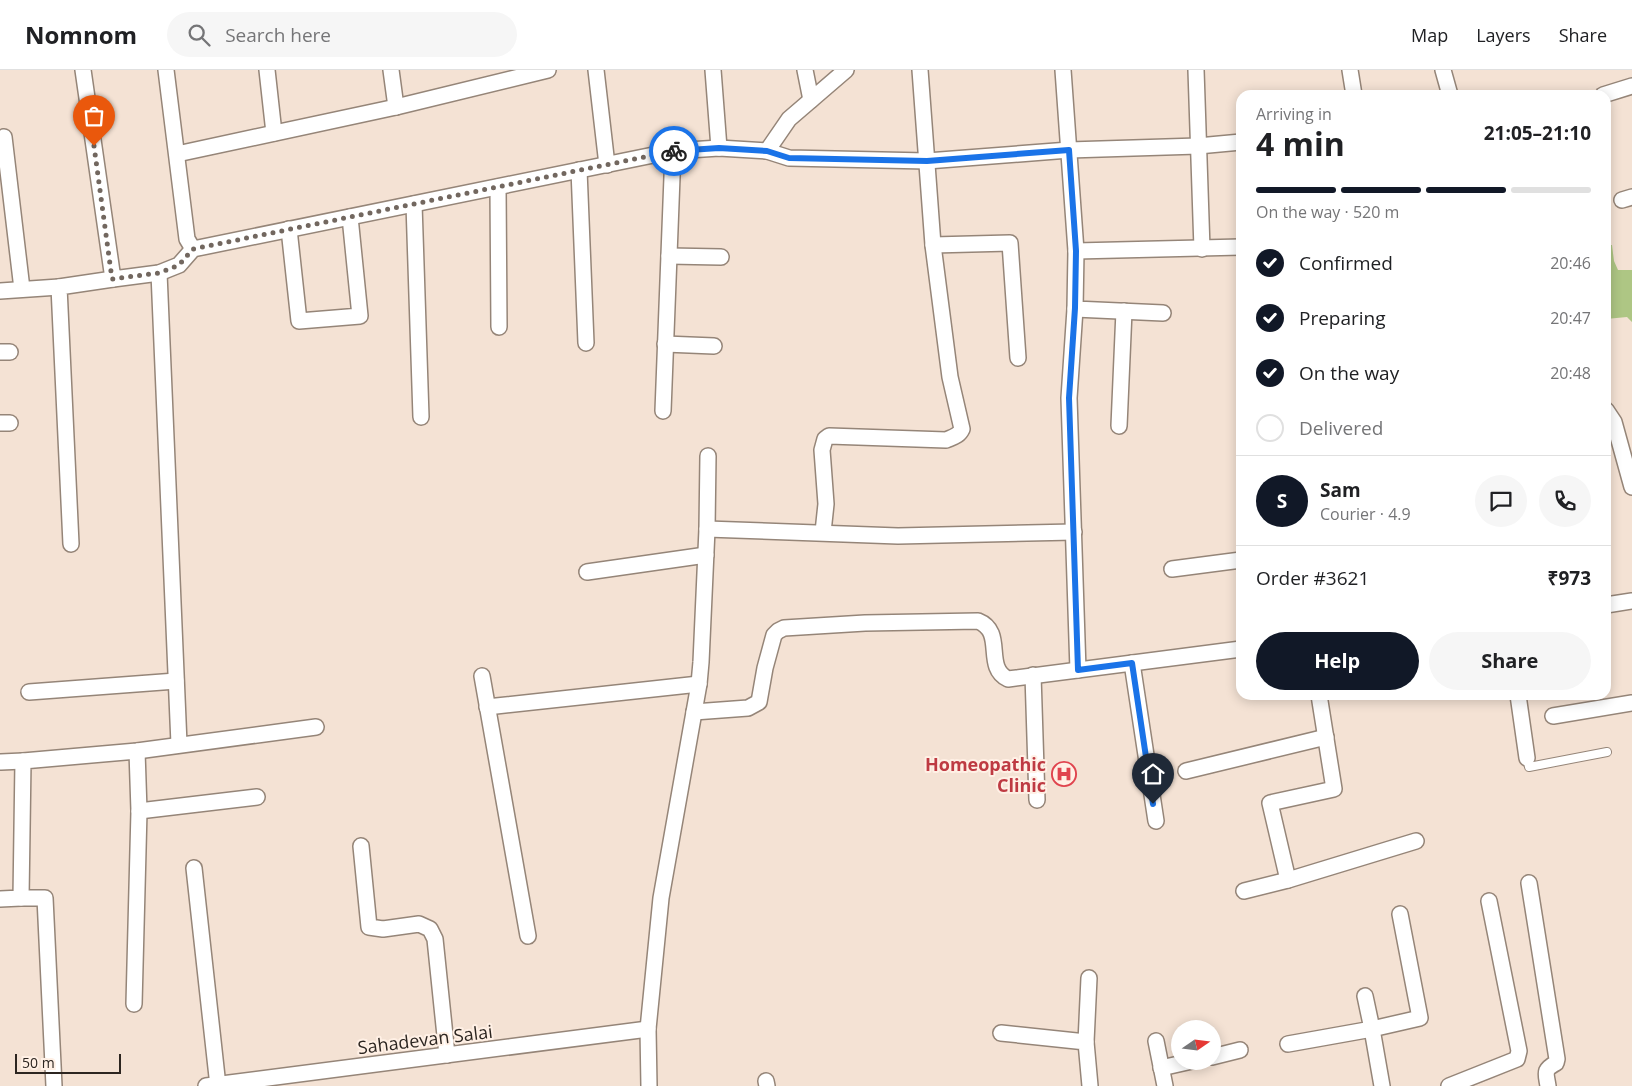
<!DOCTYPE html>
<html lang="en">
<head>
<meta charset="utf-8">
<style>
	body { margin:0; font-family:"Open Sans",sans-serif; background:#f6f6f6; color:#202124; height:100vh; display:flex; flex-direction:column; font-size:19px; white-space:nowrap }
	* { box-sizing:border-box; margin:0 }
	p { font-size:16px; color:#757577 }
	.icon { flex:none; width:28px; height:28px; fill:none; stroke:currentColor; stroke-width:2; stroke-linecap:round; stroke-linejoin:round }
	.map { position:relative; flex:1; overflow:hidden }
	.sheet { position:absolute; left:1236px; top:20px; width:375px; height:610px; display:flex; flex-direction:column; background:#fff; border-radius:15px; box-shadow:0 2px 12px #0003 }
	.sheet>* { flex:none }
	.needle { width:32px; rotate:76deg }
	.controls { position:absolute; left:1171px; top:950px; display:grid; gap:10px }
	.controls a { display:grid; place-items:center; width:50px; height:50px; border-radius:50%; background:#fff; box-shadow:0 2px 12px #0003; font-size:25px }
	.scale { position:absolute; left:15px; bottom:12px; width:106px; box-sizing:border-box; padding-left:5px; border:2px solid #2c2520; border-top:0; font-size:14px; line-height:18px; white-space:nowrap; color:#2c2520; -webkit-text-stroke:4px #fff0e5; paint-order:stroke }
	.pin { position:absolute; display:grid; place-items:center; width:42px; height:42px; color:#fff; margin:-51px -21px; border-radius:50% 50% 50% 0; rotate:-45deg; box-shadow:0 0 5px #0007 }
	.pin .icon { rotate:45deg }
	.courier { position:absolute; display:grid; place-items:center; width:50px; height:50px; margin:-25px; border:4px solid #1a73e8; border-radius:50%; background:#fff; color:#222; box-shadow:0 1px 6px #0007 }
	.head em { font-style:normal; font-weight:700 }
	.head div { display:flex; flex-direction:column-reverse }
	.head { display:flex; align-items:center; justify-content:space-between; height:85px; padding:0 20px }
	h1 { font-size:32px; font-weight:700; line-height:38px }
	.bar { display:grid; grid-template-columns:repeat(4,1fr); gap:8px 5px; align-content:center; height:60px; padding:0 20px }
	.bar i { height:6px; border-radius:4px; background:#e0e0e0 }
	.bar .selected { background:#111827 }
	.bar p { grid-column:span 4 }
	.line { display:flex; align-items:center; gap:12px; padding:0 20px; border-top:1px solid #e0e0e0 }
	.line div { flex:1 }
	.round { display:grid; place-items:center; flex:none; width:52px; height:52px; border-radius:26px; background:#f6f6f6 }
	ol { padding:0 20px; list-style:none }
	li { display:flex; align-items:center; gap:15px; height:55px }
	li p { margin-inline-start:auto }
	li .icon { padding:5px; border-radius:50%; background:#111827; color:#fff; stroke-width:4 }
	li:last-child { color:#757577 }
	li i { width:28px; height:28px; border:2px solid #e0e0e0; border-radius:50% }
	.action { display:flex; gap:10px; margin-top:auto; padding:10px 20px }
	.action a { flex:1; height:58px; border-radius:30px; background:#111827; color:#fff; font-size:20px; font-weight:700; line-height:58px; text-align:center }
	.action a+a { background:#f6f6f6; color:#202124 }
	header { display:flex; align-items:center; gap:30px; box-sizing:border-box; height:70px; padding:0 25px; background:#fff; border-bottom:1px solid #e0e0e0 }
	header strong { font-size:24px }
	nav { display:flex; gap:28px; margin-inline-start:auto; font-size:18px }
	.search { width:350px; height:45px; background:#f6f6f6; display:flex; align-items:center; gap:12px; box-sizing:border-box; padding:0 18px; border-radius:28px; color:#757577; font-size:19px }
	.map>svg:first-child { display:block }
	.green { fill:#aec684 }
	.lines { fill:none; stroke-linecap:round; stroke-linejoin:round }
	.service-casing { stroke:#958578; stroke-width:10 }
	.minor-casing { stroke:#958578; stroke-width:18 }
	.service { stroke:#fff; stroke-width:8 }
	.minor { stroke:#fff; stroke-width:15 }
	.done { stroke:#72675f; stroke-width:5; stroke-dasharray:0 9 }
	.route { stroke:#1a73e8; stroke-width:6 }
	.labels { text-anchor:middle; dominant-baseline:central; stroke-width:4; stroke-linejoin:round; paint-order:stroke }
	.health-label { font-size:18px; font-weight:bold; fill:#be3a42; stroke:#fff0e5; text-anchor:end }
	.street-label { font-size:18px; fill:#2c2520; stroke:#fff0e5 }
</style>
</head>
<body>
<header>
<strong>Nomnom</strong>
<div class="search"><svg class="icon" aria-label="search" viewBox="0 0 24 24"><circle cx="10" cy="10" r="6"/><path d="M15 15l6 6"/></svg>Search here</div>
<nav><a>Map</a><a>Layers</a><a>Share</a></nav>
</header>
<div class="map">
<svg width="1632" height="1016" viewBox="0 0 1632 1016">
	<rect width="100%" height="100%" fill="#f4e2d4"/>
	<!-- green -->
	<polygon class="green" points="1606,175 1612,175 1614,191 1618,200 1632,200 1632,252 1627,247 1606,249"/>
	<g class="lines">
		<defs>
			<polyline id="service" points="1527,688 1529,697 1607,682"/>
			<g id="minor">
				<polyline points="83,0 113,209 159,203 179,195 193,179 673,81 719,78 767,81 789,88 927,91 1069,80 1198,76 1241,72"/>
				<polyline points="166,0 187,169 193,179"/>
				<polyline points="267,0 274,63"/>
				<polyline points="391,0 396,37"/>
				<polyline points="596,0 607,95"/>
				<polyline points="713,0 719,78"/>
				<polyline points="805,0 811,30"/>
				<polyline points="1063,0 1076,181 1075,239 1163,243"/>
				<polyline points="1196,0 1202,179"/>
				<polyline points="1350,0 1354,25"/>
				<polyline points="1443,0 1450,25"/>
				<polyline points="1603,25 1632,16"/>
				<polyline points="4,67 22,219"/>
				<polyline points="767,81 789,49 846,0"/>
				<polyline points="177,84 396,37 548,0"/>
				<polyline points="579,100 586,273"/>
				<polyline points="498,117 499,257"/>
				<polyline points="1622,130 1632,127"/>
				<polyline points="414,134 421,347"/>
				<polyline points="289,159 299,251 360,246 350,147"/>
				<polyline points="933,175 1010,173 1018,288"/>
				<polyline points="1076,181 1241,177"/>
				<polyline points="669,186 721,187"/>
				<polyline points="159,203 179,674"/>
				<polyline points="0,221 59,217"/>
				<polyline points="1075,239 1069,328 1078,600"/>
				<polyline points="665,274 714,276"/>
				<polyline points="0,282 10,282"/>
				<polyline points="1606,340 1614,352 1632,417"/>
				<polyline points="663,341 673,81"/>
				<polyline points="0,353 10,353"/>
				<polyline points="1119,356 1124,241"/>
				<polyline points="707,459 898,466 1074,462"/>
				<path d="M 823,462 L 826,434 L 822,380 L 825,369 L 829,366 L 946,370 C 953,367 959,366 962,359 L 950,307 L 933,175 L 920,0"/>
				<polyline points="71,474 59,217 113,209"/>
				<polyline points="1172,499 1241,490"/>
				<polyline points="587,502 706,485"/>
				<polyline points="1606,535 1632,531"/>
				<polyline points="1132,593 1156,751"/>
				<polyline points="1033,605 1037,730"/>
				<polyline points="482,606 528,866"/>
				<polyline points="29,622 176,611"/>
				<polyline points="1518,625 1527,688"/>
				<polyline points="487,637 699,614"/>
				<path d="M 694,642 L 748,638 L 759,632 L 765,598 L 774,565 L 778,561 L 784,558 L 865,553 L 978,551 C 1006,562 983,597 1008,609 L 1241,579"/>
				<polyline points="1553,646 1632,633"/>
				<polyline points="1,692 23,691"/>
				<polyline points="1186,701 1326,667"/>
				<polyline points="139,741 257,727"/>
				<polyline points="361,776 369,857 383,859 419,854 430,859 435,869 447,985"/>
				<polyline points="194,798 218,1016"/>
				<polyline points="1288,810 1270,733 1334,719 1319,625"/>
				<path d="M 1529,813 L 1557,989 L 1556,993 C 1543,1000 1546,1003 1548,1016"/>
				<polyline points="1244,821 1288,810 1416,771"/>
				<polyline points="21,828 45,828 54,1016"/>
				<polyline points="0,829 21,828 23,691 137,681 316,657"/>
				<polyline points="134,934 139,741 137,681"/>
				<polyline points="1001,963 1086,972 1090,1016"/>
				<polyline points="1156,971 1165,1016"/>
				<polyline points="1086,972 1089,908"/>
				<polyline points="1288,974 1372,959 1365,926"/>
				<polyline points="1212,987 1240,980"/>
				<polyline points="1161,998 1192,991"/>
				<polyline points="766,1011 767,1016"/>
				<polyline points="206,1016 648,959"/>
				<polyline points="649,1016 648,959 661,828 699,614 701,592 707,459 708,386"/>
				<polyline points="1382,1016 1372,959 1420,948 1400,844"/>
				<polyline points="1449,1016 1517,989 1519,981 1489,831"/>
			</g>
		</defs>
		<!-- service casing -->
		<use href="#service" class="service-casing"/>
		<!-- minor casing -->
		<use href="#minor" class="minor-casing"/>
		<!-- service -->
		<use href="#service" class="service"/>
		<!-- minor -->
		<use href="#minor" class="minor"/>
	</g>
	<g class="lines">
		<!-- done -->
		<polyline class="done" points="94,76 112,209 159,203 179,195 193,179 674,81"/>
		<!-- route -->
		<polyline class="route" points="674,81 719,78 767,81 789,88 927,91 1069,80 1076,181 1075,238 1069,328 1078,600 1132,593 1153,734"/>
	</g>
	<!-- icons -->
	<defs>
		<symbol id="hospital-ring" viewBox="-11 -11 22 22"><circle r="9.5" fill="#fff0e5" stroke="#e0444e" stroke-width="1.5"/><path d="M-5-5h3v3.5h4V-5h3V5h-3V1.5h-4V5h-3Z" fill="#e0444e"/></symbol>
	</defs>
	<g fill-rule="evenodd">
		<use href="#hospital-ring" x="1050" y="690" width="28" height="28"/>
	</g>
	<g class="labels">
		<!-- health labels -->
		<g class="health-label">
			<text x="1046" y="694">Homeopathic<tspan x="1046" dy="21">Clinic</tspan></text>
		</g>
		<!-- street labels -->
		<g class="street-label">
			<text transform="translate(425 969) rotate(-7)">Sahadevan Salai</text>
		</g>
	</g>
</svg>
<div class="controls">
<a><svg class="needle" viewBox="-14 -14 28 28"><path d="M0-13l5 13h-10z" fill="#e53935"/><path d="M0 13l5-13h-10z" fill="#757577"/></svg></a>
</div>
<div class="scale">50 m</div>
<div class="pin" style="left:94px;top:76px;background:#ea580c"><svg class="icon" aria-label="bag" viewBox="0 0 24 24"><path d="M5 8h14l-1 12H6zM9 8a3 3 0 0 1 6 0"/></svg></div>
<div class="pin" style="left:1153px;top:734px;background:#1f2937"><svg class="icon" aria-label="home" viewBox="0 0 24 24"><path d="M3 11l9-7 9 7M6 9v11h12V9"/></svg></div>
<div class="courier" style="left:674px;top:81px"><svg class="icon" aria-label="bike" viewBox="0 0 24 24"><circle cx="6" cy="16" r="4"/><circle cx="18" cy="16" r="4"/><path d="M6 16l4-8h5l3 8M10 8l3 8H6M13 5h3"/></svg></div>
<section class="sheet">
<div class="head"><div><h1>4 min</h1><p>Arriving in</p></div><em>21:05–21:10</em></div>
<div class="bar"><i class="selected"></i><i class="selected"></i><i class="selected"></i><i></i><p>On the way · 520 m</p></div>
<ol>
<li><svg class="icon" aria-label="check" viewBox="0 0 24 24"><path d="M5 12l5 5 9-10"/></svg>Confirmed<p>20:46</p></li>
<li><svg class="icon" aria-label="check" viewBox="0 0 24 24"><path d="M5 12l5 5 9-10"/></svg>Preparing<p>20:47</p></li>
<li><svg class="icon" aria-label="check" viewBox="0 0 24 24"><path d="M5 12l5 5 9-10"/></svg>On the way<p>20:48</p></li>
<li><i></i>Delivered</li>
</ol>
<div class="line" style="height:90px"><b class="round" style="background:#111827;color:#fff">S</b><div><b>Sam</b><p>Courier · 4.9</p></div><a class="round"><svg class="icon" aria-label="chat" viewBox="0 0 24 24"><path d="M4 5h16v11H9l-5 4z"/></svg></a><a class="round"><svg class="icon" aria-label="phone" viewBox="0 0 24 24"><path d="M5 4h4l2 5-3 2q2 4 5 5l2-3 5 2v4C11 20 4 13 5 4z"/></svg></a></div>
<div class="line" style="height:65px"><div>Order #3621</div><b>₹973</b></div>
<div class="action"><a>Help</a><a>Share</a></div>
</section>
</div>
</body>
</html>
